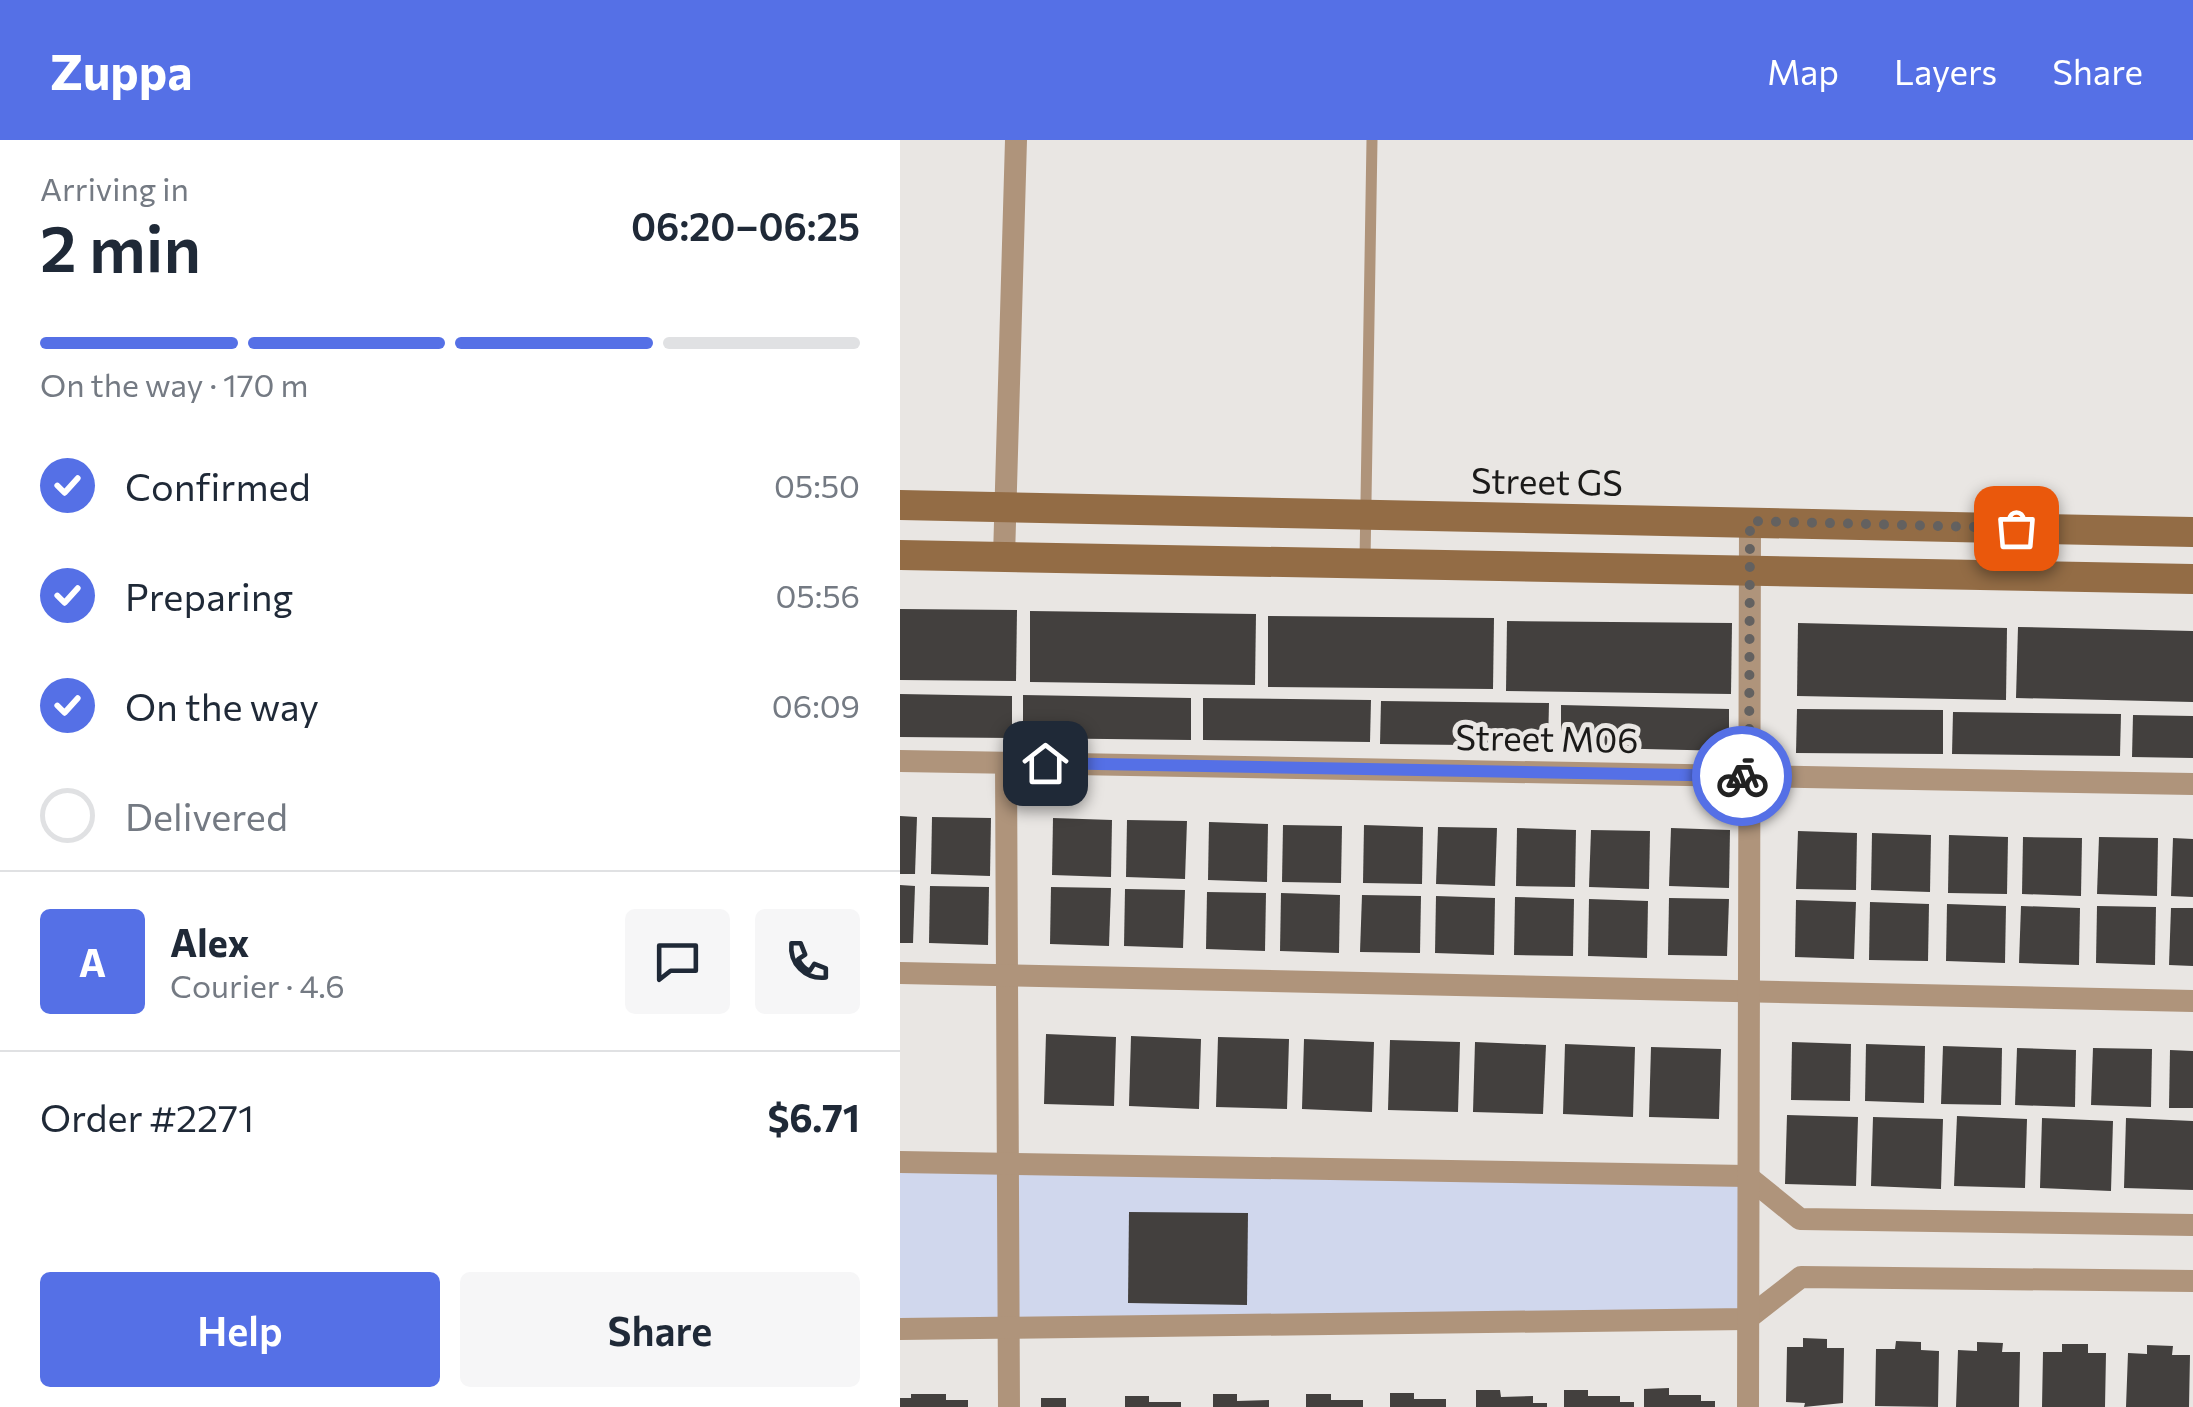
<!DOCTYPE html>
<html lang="en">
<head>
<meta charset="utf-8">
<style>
	body { margin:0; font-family:Commissioner,sans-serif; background:#f6f6f7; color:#1f2937; height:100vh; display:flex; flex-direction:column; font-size:38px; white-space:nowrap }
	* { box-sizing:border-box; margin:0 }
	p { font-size:32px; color:#747a83 }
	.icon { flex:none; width:55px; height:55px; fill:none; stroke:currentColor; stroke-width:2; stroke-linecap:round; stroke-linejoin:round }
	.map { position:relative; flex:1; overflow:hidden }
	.details { display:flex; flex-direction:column; background:#fff; width:900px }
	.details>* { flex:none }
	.pin { position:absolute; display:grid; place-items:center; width:85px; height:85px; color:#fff; margin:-42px; border-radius:20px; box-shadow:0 5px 15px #0006 }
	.courier { position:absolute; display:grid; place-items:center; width:100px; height:100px; margin:-50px; border:8px solid #5570e6; border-radius:50%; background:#fff; color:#222; box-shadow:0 2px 12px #0007 }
	.summary em { font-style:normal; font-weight:600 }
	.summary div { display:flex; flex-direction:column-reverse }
	.summary { display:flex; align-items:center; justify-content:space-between; height:170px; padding:0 40px }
	h1 { font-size:65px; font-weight:600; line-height:75px }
	.bar { display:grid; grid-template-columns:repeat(4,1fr); gap:15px 10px; align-content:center; height:120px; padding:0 40px }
	.bar i { height:12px; border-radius:8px; background:#e0e1e3 }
	.bar .current { background:#5570e6 }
	.bar p { grid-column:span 4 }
	.line { display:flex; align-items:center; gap:25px; padding:0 40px; border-top:2px solid #e0e1e3 }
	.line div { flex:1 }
	.round { display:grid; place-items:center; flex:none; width:105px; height:105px; border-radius:10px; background:#f6f6f7 }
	ol { padding:0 40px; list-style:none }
	li { display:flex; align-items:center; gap:30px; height:110px }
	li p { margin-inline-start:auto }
	li .icon { padding:10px; border-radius:50%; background:#5570e6; color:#fff; stroke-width:4 }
	li:last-child { color:#747a83 }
	li i { width:55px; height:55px; border:5px solid #e0e1e3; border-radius:50% }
	.primary-button { display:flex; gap:20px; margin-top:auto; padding:20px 40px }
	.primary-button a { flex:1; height:115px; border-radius:10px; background:#5570e6; color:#fff; font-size:40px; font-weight:600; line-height:115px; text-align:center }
	.primary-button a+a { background:#f6f6f7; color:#1f2937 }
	header { display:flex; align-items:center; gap:60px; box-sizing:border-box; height:140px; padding:0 50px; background:#5570e6; color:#fff }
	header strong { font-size:48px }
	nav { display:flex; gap:55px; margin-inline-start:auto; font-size:35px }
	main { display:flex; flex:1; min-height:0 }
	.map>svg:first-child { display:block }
	.green { fill:#d0d7ed }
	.building { fill:#43403e }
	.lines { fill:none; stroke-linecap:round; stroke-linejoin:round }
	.lane { stroke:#af947b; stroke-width:11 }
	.street { stroke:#af947b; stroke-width:22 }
	.secondary { stroke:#936c45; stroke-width:30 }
	.done { stroke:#636160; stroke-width:10; stroke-dasharray:0 18 }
	.route { stroke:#5570e6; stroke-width:12 }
	.labels { text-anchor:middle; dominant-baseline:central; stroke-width:10; stroke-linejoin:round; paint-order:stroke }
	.street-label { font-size:35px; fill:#1b1a19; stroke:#e9e6e3 }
</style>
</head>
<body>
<header>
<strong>Zuppa</strong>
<nav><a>Map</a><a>Layers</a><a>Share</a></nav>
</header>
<main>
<section class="details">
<div class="summary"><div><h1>2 min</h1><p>Arriving in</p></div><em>06:20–06:25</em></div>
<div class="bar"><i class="current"></i><i class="current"></i><i class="current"></i><i></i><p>On the way · 170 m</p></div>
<ol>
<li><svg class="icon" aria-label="check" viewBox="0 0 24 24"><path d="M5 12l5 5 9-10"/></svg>Confirmed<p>05:50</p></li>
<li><svg class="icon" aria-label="check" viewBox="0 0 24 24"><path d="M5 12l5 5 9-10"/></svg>Preparing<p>05:56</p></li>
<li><svg class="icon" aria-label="check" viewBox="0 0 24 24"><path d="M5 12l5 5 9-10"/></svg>On the way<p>06:09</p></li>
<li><i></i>Delivered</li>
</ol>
<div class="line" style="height:180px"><b class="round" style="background:#5570e6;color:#fff">A</b><div><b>Alex</b><p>Courier · 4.6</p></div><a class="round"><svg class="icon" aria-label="chat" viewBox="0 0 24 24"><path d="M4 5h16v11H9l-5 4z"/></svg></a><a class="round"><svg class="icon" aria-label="phone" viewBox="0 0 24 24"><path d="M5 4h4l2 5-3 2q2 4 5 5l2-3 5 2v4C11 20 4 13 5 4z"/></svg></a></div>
<div class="line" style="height:130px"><div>Order #2271</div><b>$6.71</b></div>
<div class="primary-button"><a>Help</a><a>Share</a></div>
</section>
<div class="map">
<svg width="1293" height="1267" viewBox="0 0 1293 1267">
	<rect width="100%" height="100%" fill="#e9e6e3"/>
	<!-- green -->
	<polygon class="green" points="0,1022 847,1036 847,1179 0,1189"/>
	<!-- building -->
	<g class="building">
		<polygon points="0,469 117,470 116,541 0,540"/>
		<polygon points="130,471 356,474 355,545 130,542"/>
		<polygon points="368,476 594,478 593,549 368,547"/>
		<polygon points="607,481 832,483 831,554 606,551"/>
		<polygon points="898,483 1107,488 1106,560 897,556"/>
		<polygon points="1118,487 1293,491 1293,562 1116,558"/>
		<polygon points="0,554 112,556 112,598 0,597"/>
		<polygon points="123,555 291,558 291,600 123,598"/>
		<polygon points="303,558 471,560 470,602 303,600"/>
		<polygon points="481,561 649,563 648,606 480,604"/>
		<polygon points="661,565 829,569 829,611 661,607"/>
		<polygon points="897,569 1043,570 1043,614 896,613"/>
		<polygon points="1053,572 1221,574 1220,616 1052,614"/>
		<polygon points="1233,575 1293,576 1293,618 1232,617"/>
		<polygon points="0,676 17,677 15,734 0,734"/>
		<polygon points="32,677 91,678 90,736 31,734"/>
		<polygon points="153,678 212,680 211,737 152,735"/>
		<polygon points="227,680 287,681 285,739 226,737"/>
		<polygon points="309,682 368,684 367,742 308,740"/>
		<polygon points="383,685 442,686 441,743 382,742"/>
		<polygon points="464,685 523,687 522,744 463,743"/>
		<polygon points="538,687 597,688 595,746 536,744"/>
		<polygon points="617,688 676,690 675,747 616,746"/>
		<polygon points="771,688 830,690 829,748 769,746"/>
		<polygon points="691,690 750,691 749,749 689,747"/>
		<polygon points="898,691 957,693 956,750 896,749"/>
		<polygon points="972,693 1031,695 1030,752 971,750"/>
		<polygon points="1049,695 1108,697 1107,754 1048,753"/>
		<polygon points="1123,697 1182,698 1181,756 1122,754"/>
		<polygon points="1199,697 1258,698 1257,756 1197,754"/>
		<polygon points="1273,698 1293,699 1293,757 1271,756"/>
		<polygon points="0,745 15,746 13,803 0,803"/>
		<polygon points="30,746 89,747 88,805 29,803"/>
		<polygon points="151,747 211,748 209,806 150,804"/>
		<polygon points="225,749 285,750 283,808 224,806"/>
		<polygon points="307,752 366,753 365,811 306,809"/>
		<polygon points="381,753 440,755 439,813 380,811"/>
		<polygon points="462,755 521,756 520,813 460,812"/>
		<polygon points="536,756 595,758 594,815 535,813"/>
		<polygon points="615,757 674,759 673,816 614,815"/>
		<polygon points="769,758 829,759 827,816 768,815"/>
		<polygon points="689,759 748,761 747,818 688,816"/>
		<polygon points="896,760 956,762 954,819 895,817"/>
		<polygon points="970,762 1029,764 1028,821 969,820"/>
		<polygon points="1047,764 1106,766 1105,823 1046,821"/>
		<polygon points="1121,766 1180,768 1179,825 1119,823"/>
		<polygon points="1197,766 1256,767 1255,825 1196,823"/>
		<polygon points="1271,768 1293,768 1293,826 1269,825"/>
		<polygon points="146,894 216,897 214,966 144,964"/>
		<polygon points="231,896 301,899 299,969 229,966"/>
		<polygon points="318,897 389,899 387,969 316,967"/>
		<polygon points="404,899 474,902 472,972 402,969"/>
		<polygon points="490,900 560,902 558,972 488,970"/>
		<polygon points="575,902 646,905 643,974 573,972"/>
		<polygon points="892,902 951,904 950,961 891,960"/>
		<polygon points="665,904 735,907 733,977 663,974"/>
		<polygon points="966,904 1025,906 1024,963 965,961"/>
		<polygon points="1043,906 1102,908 1101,965 1041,964"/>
		<polygon points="751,907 821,909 819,979 749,977"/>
		<polygon points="1117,908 1176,910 1175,967 1115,965"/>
		<polygon points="1193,908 1252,909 1251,967 1191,965"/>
		<polygon points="1270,910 1293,911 1293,968 1269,968"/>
		<polygon points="887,975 958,977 956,1046 885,1044"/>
		<polygon points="1057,976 1127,979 1125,1048 1054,1046"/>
		<polygon points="973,977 1043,979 1041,1049 971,1046"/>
		<polygon points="1142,978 1213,981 1211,1051 1140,1048"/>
		<polygon points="1226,978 1293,981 1293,1050 1224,1048"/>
		<polygon points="229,1072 348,1073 347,1165 228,1163"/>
		<polygon points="903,1198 927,1199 927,1208 944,1208 943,1263 904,1267 905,1263 886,1262 887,1207 903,1207"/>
		<polygon points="996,1201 1021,1202 1021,1210 1039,1211 1038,1267 975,1266 976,1209 995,1209"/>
		<polygon points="1077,1202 1103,1203 1102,1212 1120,1212 1119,1267 1056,1267 1058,1210 1077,1211"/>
		<polygon points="1162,1204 1188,1204 1188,1213 1206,1213 1205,1267 1142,1267 1143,1212 1162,1212"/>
		<polygon points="1247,1205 1273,1206 1272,1215 1290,1215 1289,1267 1226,1267 1228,1213 1247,1214"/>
		<polygon points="769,1248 769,1255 801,1255 801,1261 815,1261 815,1267 744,1267 744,1249"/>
		<polygon points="576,1250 600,1250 601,1257 633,1256 633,1263 647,1263 647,1267 576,1267"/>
		<polygon points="664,1250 688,1250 688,1256 720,1256 720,1262 734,1262 734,1267 664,1267"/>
		<polygon points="490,1253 514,1253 514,1259 546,1259 546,1267 490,1267"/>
		<polygon points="11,1254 46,1254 46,1260 68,1260 68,1267 0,1267 0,1258 11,1258"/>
		<polygon points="313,1254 337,1254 337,1261 369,1260 369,1267 313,1267"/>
		<polygon points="406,1254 431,1254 431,1260 463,1260 463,1267 406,1267"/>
		<polygon points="225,1256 249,1256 249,1262 281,1262 281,1267 225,1267"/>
		<rect x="141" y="1258" width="25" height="9"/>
	</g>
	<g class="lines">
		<!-- lane -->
		<polyline class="lane" points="465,421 472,0"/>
		<!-- street -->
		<g class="street">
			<polyline points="104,417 116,0"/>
			<polyline points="0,621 1293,644"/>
			<polyline points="106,623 109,1267"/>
			<polyline points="0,833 1293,861"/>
			<polyline points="0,1022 847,1036 900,1079 1293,1085"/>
			<polyline points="0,1189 847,1179 901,1137 1293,1141"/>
			<polyline points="848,1267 850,381"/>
		</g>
		<!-- secondary -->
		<g class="secondary">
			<polyline points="0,365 1293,392"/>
			<polyline points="0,415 1293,439"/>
		</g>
	</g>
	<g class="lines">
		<!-- done -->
		<polyline class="done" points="842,636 849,636 850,381 1116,388"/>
		<!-- route -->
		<polyline class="route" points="145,623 842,636"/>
	</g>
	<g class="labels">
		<!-- street labels -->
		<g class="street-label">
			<text transform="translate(647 340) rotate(1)">Street GS</text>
			<text transform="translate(647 597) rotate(1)">Street M06</text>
		</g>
	</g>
</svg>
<div class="pin" style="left:1116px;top:388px;background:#ea580c"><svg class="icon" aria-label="bag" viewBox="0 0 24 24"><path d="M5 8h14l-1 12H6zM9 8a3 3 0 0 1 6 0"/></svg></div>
<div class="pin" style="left:145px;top:623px;background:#1f2937"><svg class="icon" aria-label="home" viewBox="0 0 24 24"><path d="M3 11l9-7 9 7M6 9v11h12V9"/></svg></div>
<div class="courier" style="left:842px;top:636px"><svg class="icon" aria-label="bike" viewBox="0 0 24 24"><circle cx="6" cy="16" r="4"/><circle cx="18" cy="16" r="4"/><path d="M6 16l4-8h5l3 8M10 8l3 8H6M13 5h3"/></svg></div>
</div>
</main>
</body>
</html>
